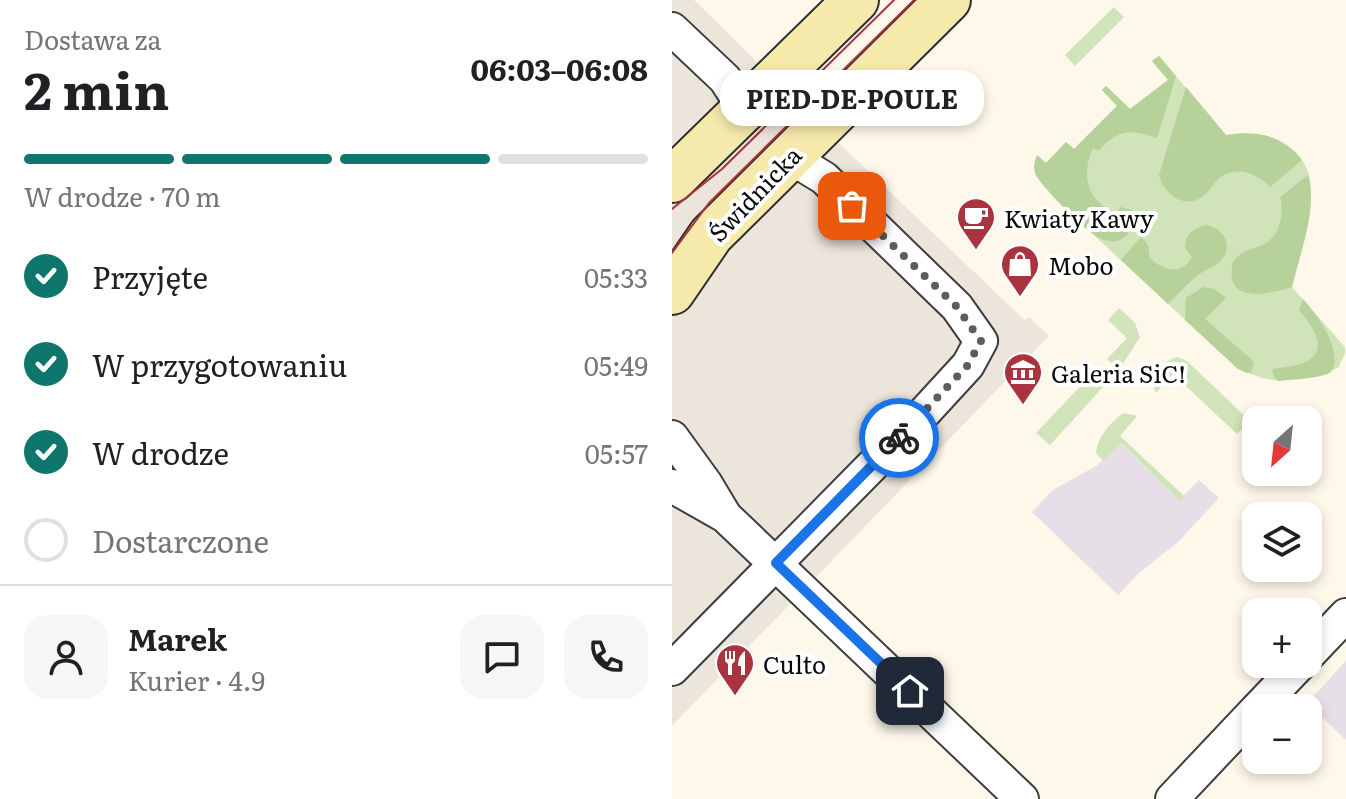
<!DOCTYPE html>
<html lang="pl">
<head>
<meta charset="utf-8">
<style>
	body { margin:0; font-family:Literata,serif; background:#f6f6f6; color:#202124; height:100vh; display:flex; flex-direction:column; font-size:30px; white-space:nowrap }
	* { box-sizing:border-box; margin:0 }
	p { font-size:26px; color:#757577 }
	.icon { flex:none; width:44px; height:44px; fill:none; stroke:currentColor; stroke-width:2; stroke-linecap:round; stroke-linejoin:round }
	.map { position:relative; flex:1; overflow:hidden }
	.details { display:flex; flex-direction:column; background:#fff; width:672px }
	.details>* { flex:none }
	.needle { width:52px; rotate:207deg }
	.tools { position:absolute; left:570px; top:406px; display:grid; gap:16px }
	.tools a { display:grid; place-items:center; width:80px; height:80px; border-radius:16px; background:#fff; box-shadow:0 4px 12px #0003; font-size:40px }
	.pin { position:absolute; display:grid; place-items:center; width:68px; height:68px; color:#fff; margin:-34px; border-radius:16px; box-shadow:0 4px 12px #0006 }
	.courier { position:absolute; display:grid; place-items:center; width:80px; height:80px; margin:-40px; border:6px solid #1a73e8; border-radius:50%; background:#fff; color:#222; box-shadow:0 2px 10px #0007 }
	.bubble { position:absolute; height:56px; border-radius:24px; background:#fff; box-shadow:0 4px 12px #0003; font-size:26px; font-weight:700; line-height:56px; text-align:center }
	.summary em { font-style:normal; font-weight:700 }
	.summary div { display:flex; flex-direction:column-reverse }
	.summary { display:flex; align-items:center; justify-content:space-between; height:136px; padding:0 24px }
	h1 { font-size:52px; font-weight:700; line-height:60px }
	.bar { display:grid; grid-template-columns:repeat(4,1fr); gap:12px 8px; align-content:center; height:96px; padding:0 24px }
	.bar i { height:10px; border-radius:6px; background:#e0e0e0 }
	.bar .current { background:#0f766e }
	.bar p { grid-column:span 4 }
	.line { display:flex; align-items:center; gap:20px; padding:0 24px; border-top:2px solid #e0e0e0 }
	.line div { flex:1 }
	.round { display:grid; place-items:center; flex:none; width:84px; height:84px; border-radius:24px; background:#f6f6f6 }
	ol { padding:0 24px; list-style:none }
	li { display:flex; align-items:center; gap:24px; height:88px }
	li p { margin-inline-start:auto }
	li .icon { padding:8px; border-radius:50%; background:#0f766e; color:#fff; stroke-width:4 }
	li:last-child { color:#757577 }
	li i { width:44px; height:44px; border:4px solid #e0e0e0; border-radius:50% }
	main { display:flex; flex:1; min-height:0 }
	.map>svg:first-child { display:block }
	.industrial { fill:#e7dfe8 }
	.green { fill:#d1e3b8 }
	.forest { fill:#b6d199 }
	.plaza { fill:#ebe5db }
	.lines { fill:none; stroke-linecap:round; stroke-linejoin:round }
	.street-casing { stroke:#3d3d3d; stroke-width:36 }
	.secondary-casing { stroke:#2c2c2c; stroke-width:48 }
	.street { stroke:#fff; stroke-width:32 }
	.secondary { stroke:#f6e9ac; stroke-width:44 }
	.tram { stroke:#aa3340; stroke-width:2 }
	.done { stroke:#5f5d58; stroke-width:8; stroke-dasharray:0 14.4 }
	.route { stroke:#1a73e8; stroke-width:10 }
	.labels { text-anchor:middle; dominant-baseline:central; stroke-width:8; stroke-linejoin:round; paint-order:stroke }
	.street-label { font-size:24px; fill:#0a0a0a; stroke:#fff }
	.poi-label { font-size:24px; fill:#0a0a0a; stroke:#fff; text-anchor:start }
</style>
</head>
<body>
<main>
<section class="details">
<div class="summary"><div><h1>2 min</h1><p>Dostawa za</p></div><em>06:03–06:08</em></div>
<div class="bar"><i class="current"></i><i class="current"></i><i class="current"></i><i></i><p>W drodze · 70 m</p></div>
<ol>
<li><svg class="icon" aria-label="check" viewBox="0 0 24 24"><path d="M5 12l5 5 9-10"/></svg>Przyjęte<p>05:33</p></li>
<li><svg class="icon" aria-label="check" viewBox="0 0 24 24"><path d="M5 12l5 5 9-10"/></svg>W przygotowaniu<p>05:49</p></li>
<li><svg class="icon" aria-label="check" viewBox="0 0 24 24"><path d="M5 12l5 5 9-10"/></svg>W drodze<p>05:57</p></li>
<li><i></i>Dostarczone</li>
</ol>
<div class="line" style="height:144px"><a class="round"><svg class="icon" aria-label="person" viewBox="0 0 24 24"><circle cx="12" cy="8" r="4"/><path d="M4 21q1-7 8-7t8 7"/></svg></a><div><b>Marek</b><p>Kurier · 4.9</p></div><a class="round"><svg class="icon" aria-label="chat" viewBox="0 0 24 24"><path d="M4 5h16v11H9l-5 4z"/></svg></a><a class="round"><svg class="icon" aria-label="phone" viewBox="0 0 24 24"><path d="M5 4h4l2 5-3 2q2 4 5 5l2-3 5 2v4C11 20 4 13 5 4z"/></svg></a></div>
</section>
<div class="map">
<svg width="674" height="799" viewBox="0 0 674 799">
	<rect width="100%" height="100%" fill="#fdf8ea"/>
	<!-- industrial -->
	<g class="industrial">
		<polygon points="448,443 507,500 527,480 547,498 506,542 467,573 446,595 360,512 381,490 426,465"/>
		<polygon points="674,661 674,740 635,703"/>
	</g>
	<!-- green -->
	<g class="green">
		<polygon points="442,7 452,17 403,66 393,55"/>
		<path d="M 487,56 L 554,135 C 593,129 638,143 639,190 C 640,222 627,256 620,287 L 673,347 L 673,354 L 666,368 L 652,374 L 607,381 L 590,378 L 566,369 L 425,238 L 365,177 L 362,166 L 365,155 L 374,163 L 394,142 L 402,149 L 445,106 L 430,90 L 434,86 L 458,109 L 496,80 L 480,61 Z"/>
		<polygon points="447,308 463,323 468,337 447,370 435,359 455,338 436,320"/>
		<path d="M 505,357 L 515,361 L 578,421 L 565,434 L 501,374 L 484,393 C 476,376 489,363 505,357 Z"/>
		<polygon points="420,374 432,386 378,445 364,433"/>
		<path d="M 452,413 L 465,416 L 448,436 L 512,496 L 508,501 L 449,443 L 431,461 L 424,453 C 426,437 438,422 452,413 Z"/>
	</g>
	<!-- forest -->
	<g class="forest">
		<path d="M 487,56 L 504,76 L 485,138 C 457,129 448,129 426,151 L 421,148 C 408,176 416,202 445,214 L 448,207 L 460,210 C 466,230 450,248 429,239 C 416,233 368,186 363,173 C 361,166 363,161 365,155 L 374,163 L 394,142 L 402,149 L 445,106 L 430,90 L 434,86 L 458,109 L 496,80 L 480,61 Z"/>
		<path d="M 514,87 L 554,135 C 586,130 609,135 630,160 L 598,187 C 585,173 564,165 547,178 C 541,184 537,193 530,197 C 512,210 491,193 487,175 Z"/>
		<path d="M 636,175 C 646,209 628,253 620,287 C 596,294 551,306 561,262 C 571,248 581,251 594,243 C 609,234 612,212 608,197 Z"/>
		<path d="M 534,225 C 550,228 561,243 551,258 C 545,266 537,268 529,273 C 517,281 506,294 496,304 L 449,260 L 469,237 L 476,245 L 478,258 C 492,271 509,276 520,257 L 513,248 C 513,235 521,228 534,225 Z"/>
		<polygon points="531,287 542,289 554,298 533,319 580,360 582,364 579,372 575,373 566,369 513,320 514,298"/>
		<path d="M 631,299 C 646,315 674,356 658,373 C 643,379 623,379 607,381 L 602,377 L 600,370 C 608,366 616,368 625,365 C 662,355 642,328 627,310 Z"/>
	</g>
	<!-- plaza -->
	<polygon class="plaza" points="0,0 22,0 176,152 343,311 353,320 357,317 377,336 0,726"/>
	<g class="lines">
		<defs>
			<g id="street">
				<polyline points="0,29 53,79 73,110"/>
				<polyline points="0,437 34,484 52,514"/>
				<polyline points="0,486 53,516 350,799"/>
				<polyline points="636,655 674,615"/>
				<polyline points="0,669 251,414 296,365 309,341 285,307 152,178 116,156"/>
				<polyline points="586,708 628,664"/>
				<polyline points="500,799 584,710"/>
			</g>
			<g id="secondary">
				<polyline points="0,180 184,0"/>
				<polyline points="0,292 39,235 276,0"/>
			</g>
		</defs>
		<!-- street casing -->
		<use href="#street" class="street-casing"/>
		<!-- secondary casing -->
		<use href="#secondary" class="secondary-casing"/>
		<!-- street -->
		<use href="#street" class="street"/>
		<!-- secondary -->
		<use href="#secondary" class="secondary"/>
		<!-- tram -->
		<g class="tram">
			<polyline points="0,209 50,169 222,0"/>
			<polyline points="0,253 37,203 242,0"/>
		</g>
	</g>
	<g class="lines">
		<!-- done -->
		<polyline class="done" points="180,206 285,307 309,341 296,365 227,438"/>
		<!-- route -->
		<polyline class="route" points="227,438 104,563 238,691"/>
	</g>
	<!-- icons -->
	<defs>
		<symbol id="cafe-pin" viewBox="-11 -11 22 30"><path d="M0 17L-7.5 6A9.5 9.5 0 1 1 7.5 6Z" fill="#aa3340" stroke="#fff"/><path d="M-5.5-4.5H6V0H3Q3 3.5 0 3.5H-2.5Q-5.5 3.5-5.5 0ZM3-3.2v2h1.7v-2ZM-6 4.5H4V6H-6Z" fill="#fff"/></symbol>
		<symbol id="shop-pin" viewBox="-11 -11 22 30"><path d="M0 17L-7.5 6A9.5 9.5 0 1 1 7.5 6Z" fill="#aa3340" stroke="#fff"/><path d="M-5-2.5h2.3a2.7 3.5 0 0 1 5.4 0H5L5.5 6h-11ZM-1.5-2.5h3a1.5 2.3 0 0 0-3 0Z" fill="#fff"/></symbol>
		<symbol id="museum-pin" viewBox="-11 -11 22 30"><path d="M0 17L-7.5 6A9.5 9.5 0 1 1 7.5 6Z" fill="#aa3340" stroke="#fff"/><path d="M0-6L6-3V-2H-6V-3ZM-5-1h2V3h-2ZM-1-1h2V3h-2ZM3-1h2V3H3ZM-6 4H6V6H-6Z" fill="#fff"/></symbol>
		<symbol id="restaurant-pin" viewBox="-11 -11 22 30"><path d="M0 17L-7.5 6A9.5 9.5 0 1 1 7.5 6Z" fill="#aa3340" stroke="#fff"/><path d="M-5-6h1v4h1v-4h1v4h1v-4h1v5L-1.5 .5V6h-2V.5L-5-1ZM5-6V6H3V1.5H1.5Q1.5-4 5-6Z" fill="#fff"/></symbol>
	</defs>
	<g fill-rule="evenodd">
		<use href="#cafe-pin" x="282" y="195" width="44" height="60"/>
		<use href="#shop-pin" x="326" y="242" width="44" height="60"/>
		<use href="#museum-pin" x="329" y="350" width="44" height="60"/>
		<use href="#restaurant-pin" x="41" y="641" width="44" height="60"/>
	</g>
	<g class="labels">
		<!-- street labels -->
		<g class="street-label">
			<text transform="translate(82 193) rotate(-46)">Świdnicka</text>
		</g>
		<!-- poi labels -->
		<g class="poi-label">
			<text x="332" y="217">Kwiaty Kawy</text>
			<text x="376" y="264">Mobo</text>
			<text x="379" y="372">Galeria SiC!</text>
			<text x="91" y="663">Culto</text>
		</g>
	</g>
</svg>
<div class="tools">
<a><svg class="needle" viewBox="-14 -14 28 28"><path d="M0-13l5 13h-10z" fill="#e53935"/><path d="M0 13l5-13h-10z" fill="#757577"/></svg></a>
<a><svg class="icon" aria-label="layers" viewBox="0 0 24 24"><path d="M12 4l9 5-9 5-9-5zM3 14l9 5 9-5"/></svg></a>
<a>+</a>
<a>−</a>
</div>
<div class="pin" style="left:180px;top:206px;background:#ea580c"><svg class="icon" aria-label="bag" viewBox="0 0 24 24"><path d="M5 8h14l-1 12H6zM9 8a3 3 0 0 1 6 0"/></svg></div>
<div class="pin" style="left:238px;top:691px;background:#1f2937"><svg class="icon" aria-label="home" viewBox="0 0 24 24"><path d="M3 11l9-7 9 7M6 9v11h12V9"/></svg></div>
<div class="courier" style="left:227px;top:438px"><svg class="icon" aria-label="bike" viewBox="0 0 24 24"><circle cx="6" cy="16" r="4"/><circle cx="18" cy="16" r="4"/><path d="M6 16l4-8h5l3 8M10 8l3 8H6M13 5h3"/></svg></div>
<div class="bubble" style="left:48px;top:70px;width:264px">PIED-DE-POULE</div>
</div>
</main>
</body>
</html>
